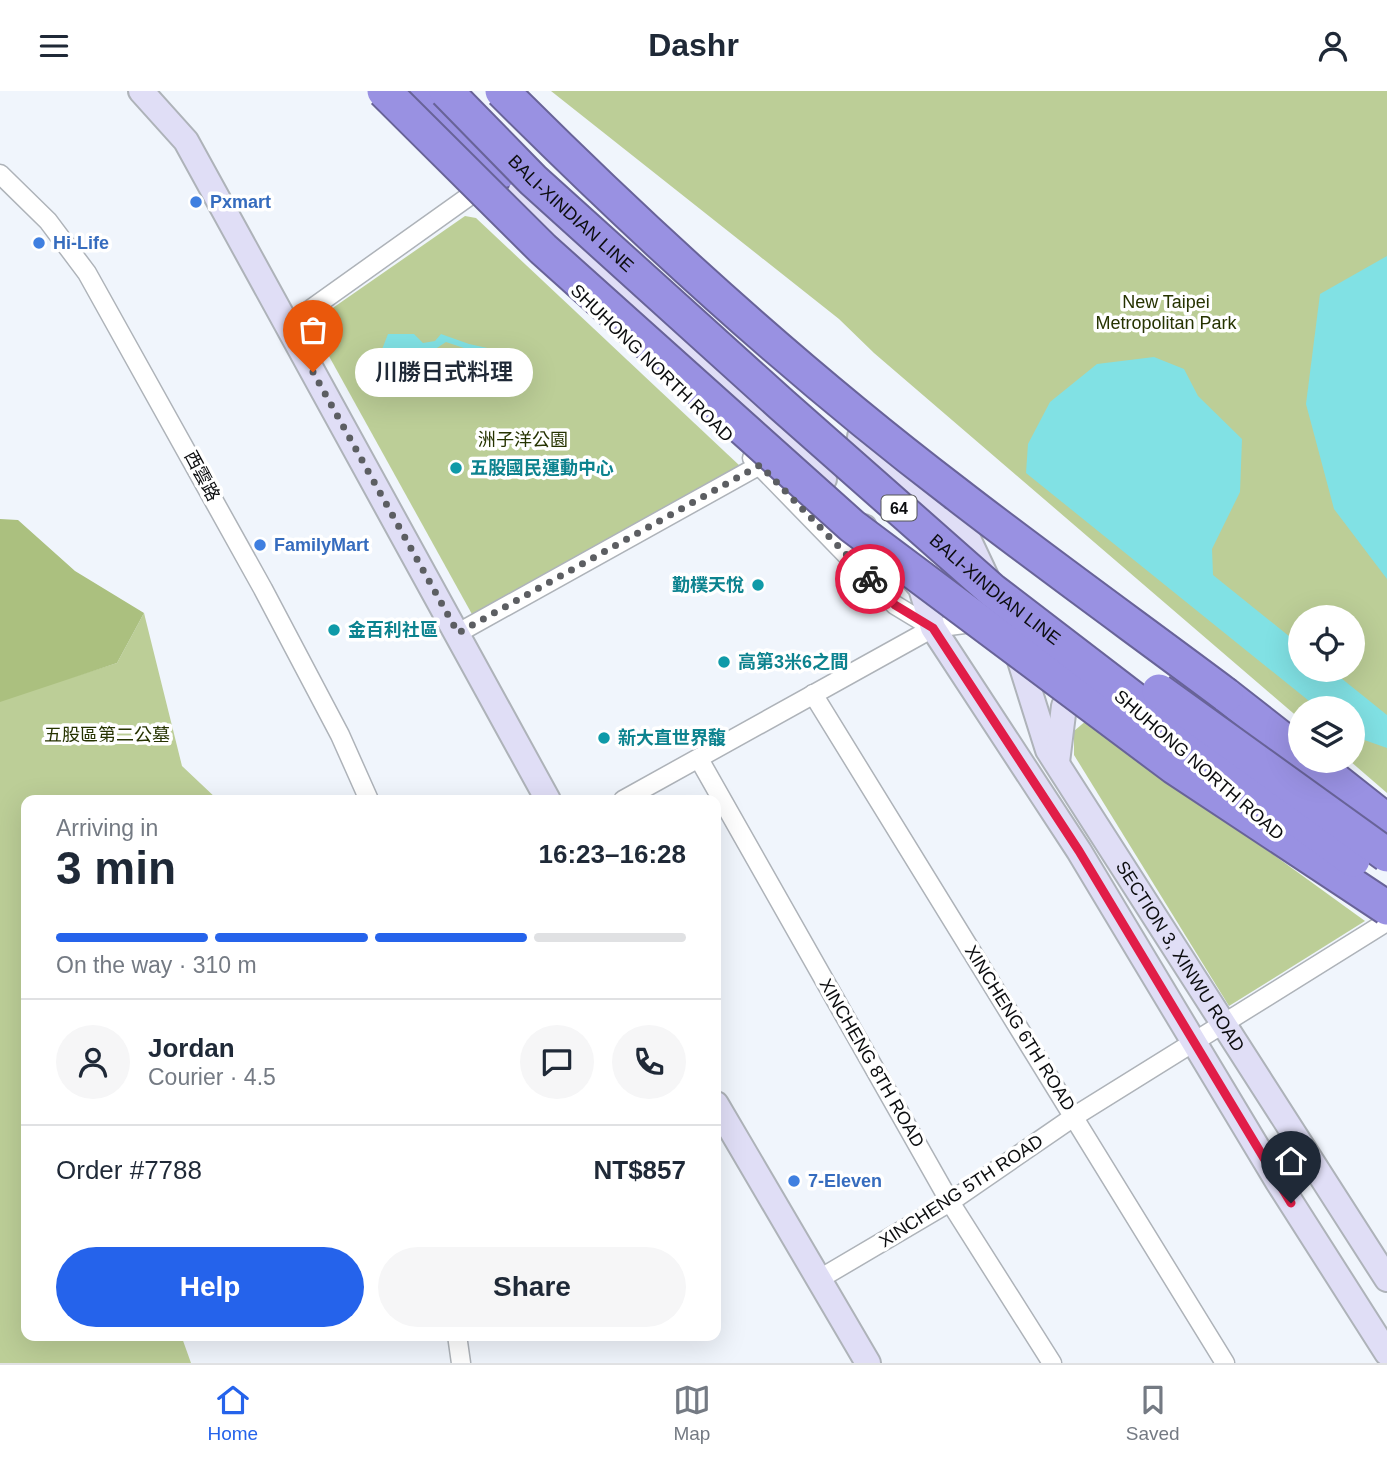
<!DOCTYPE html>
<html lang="en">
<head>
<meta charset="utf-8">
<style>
	body { margin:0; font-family:Helvetica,"Noto Sans TC",sans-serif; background:#f6f6f7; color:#1f2937; height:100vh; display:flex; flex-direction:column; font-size:26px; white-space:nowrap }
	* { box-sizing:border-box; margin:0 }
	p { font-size:23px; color:#747a83 }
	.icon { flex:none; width:38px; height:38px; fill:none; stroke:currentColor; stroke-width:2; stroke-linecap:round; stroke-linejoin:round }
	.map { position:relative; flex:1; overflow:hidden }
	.side { position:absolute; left:21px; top:704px; width:700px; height:546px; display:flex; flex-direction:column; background:#fff; border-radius:14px; box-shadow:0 7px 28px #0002 }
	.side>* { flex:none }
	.tools { position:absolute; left:1288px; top:514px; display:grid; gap:14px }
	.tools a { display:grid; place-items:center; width:77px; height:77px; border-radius:50%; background:#fff; box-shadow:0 7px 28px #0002; font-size:35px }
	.pin { position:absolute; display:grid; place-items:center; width:60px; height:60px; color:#fff; margin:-72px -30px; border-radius:50% 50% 50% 0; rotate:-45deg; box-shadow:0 0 7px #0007 }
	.pin .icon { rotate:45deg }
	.courier { position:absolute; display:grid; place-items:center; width:70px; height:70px; margin:-35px; border:5px solid #e11d48; border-radius:50%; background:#fff; color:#222; box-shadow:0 2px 9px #0007 }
	.bubble { position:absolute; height:49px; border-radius:24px; background:#fff; box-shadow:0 7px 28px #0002; font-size:23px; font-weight:600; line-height:49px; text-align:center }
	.headline em { font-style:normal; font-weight:600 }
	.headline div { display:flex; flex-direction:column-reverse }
	.headline { display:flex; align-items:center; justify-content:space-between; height:119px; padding:0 35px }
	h1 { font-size:46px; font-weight:600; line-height:52px }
	.bar { display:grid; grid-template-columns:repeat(4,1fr); gap:10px 7px; align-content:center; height:84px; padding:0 35px }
	.bar i { height:9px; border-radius:5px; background:#e0e1e3 }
	.bar .active { background:#2563eb }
	.bar p { grid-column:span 4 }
	.line { display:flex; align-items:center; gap:18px; padding:0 35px; border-top:2px solid #e0e1e3 }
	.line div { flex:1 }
	.round { display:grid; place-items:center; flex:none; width:74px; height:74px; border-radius:37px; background:#f6f6f7 }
	.button { display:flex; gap:14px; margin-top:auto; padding:14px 35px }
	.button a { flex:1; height:80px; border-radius:42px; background:#2563eb; color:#fff; font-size:28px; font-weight:600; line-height:80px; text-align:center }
	.button a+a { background:#f6f6f7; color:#1f2937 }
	header { display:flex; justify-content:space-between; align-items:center; height:91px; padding:0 35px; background:#fff; font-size:32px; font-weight:600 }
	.dock { display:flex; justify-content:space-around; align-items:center; height:98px; border-top:2px solid #e0e1e3; background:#fff; font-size:19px; color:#747a83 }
	.dock a { display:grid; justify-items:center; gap:4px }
	.dock .active { color:#2563eb }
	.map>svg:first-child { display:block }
	.green { fill:#bcce97; fill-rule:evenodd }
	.forest { fill:#abc07f }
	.water { fill:#81e1e4 }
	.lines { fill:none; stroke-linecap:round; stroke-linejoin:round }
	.street-casing { stroke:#aeb3b9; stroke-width:21 }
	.secondary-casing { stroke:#aeb3b9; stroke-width:28 }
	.highway-casing { stroke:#686398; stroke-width:37 }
	.street { stroke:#fff; stroke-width:18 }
	.secondary { stroke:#e0def6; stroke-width:24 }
	.highway { stroke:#9991e2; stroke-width:33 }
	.highway-bridge-casing { stroke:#686398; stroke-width:37; stroke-linecap:butt }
	.highway-bridge { stroke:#9991e2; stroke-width:33 }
	.done { stroke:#5c5e62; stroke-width:7; stroke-dasharray:0 12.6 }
	.route { stroke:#e11d48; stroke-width:9 }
	.shop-dot { fill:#3f7fe0; stroke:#fff; stroke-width:2.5 }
	.culture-dot { fill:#0f9aa8; stroke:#fff; stroke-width:2.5 }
	.labels { text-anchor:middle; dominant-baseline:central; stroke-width:7; stroke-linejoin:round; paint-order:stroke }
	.shield { fill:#fff; stroke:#555657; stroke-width:2 }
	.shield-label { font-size:16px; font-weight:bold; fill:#0c0d0f }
	.shop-label { font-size:18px; font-weight:bold; fill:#366cbe; stroke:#fff; text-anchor:start }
	.street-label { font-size:18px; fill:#0c0d0f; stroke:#fff }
	.park-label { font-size:18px; fill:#263301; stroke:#fff }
	.culture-label { font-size:18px; font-weight:bold; fill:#0d838f; stroke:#fff; text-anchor:start }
</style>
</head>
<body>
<header><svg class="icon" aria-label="menu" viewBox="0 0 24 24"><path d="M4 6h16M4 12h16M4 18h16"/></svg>Dashr<svg class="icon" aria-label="person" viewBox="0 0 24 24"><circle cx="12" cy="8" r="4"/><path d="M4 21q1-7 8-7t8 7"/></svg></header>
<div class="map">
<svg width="1387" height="1272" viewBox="0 0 1387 1272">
	<rect width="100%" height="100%" fill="#f0f5fc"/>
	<!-- green -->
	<g class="green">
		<path d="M 551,0 L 1387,0 L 1387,702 L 1350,670 L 1353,670 L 1353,618 L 1300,618 L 1300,628 L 874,262 L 839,228 ZM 1300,527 L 1353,527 L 1353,579 L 1300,579 Z"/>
		<polygon points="465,125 476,127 740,375 473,525 320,249 314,230"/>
		<polygon points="144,522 182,675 218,709 26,709 26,1244 181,1244 191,1272 0,1272 0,609 117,572"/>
		<polygon points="1087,629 1365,830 1229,915 1074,664 1074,640"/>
	</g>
	<!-- forest -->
	<polygon class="forest" points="0,428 18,429 75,480 144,522 117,572 0,611"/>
	<!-- water -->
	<g class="water">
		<polygon points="1387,165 1387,488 1334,418 1306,313 1320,203"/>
		<path d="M 388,243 L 414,243 L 423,252 L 435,250 L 441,243 L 469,253 L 492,258 L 484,272 C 488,291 502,294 519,300 L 514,304 L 477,285 L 467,258 L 446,251 L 426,264 L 412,263 L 403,271 L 391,269 L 381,261 Z"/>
		<polygon points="1154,266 1184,278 1198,305 1242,348 1240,401 1212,458 1213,484 1300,554 1300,579 1331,579 1387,624 1387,657 1353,645 1353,618 1319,618 1026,382 1028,353 1050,311 1097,273"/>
	</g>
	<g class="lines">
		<defs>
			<g id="street">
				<polyline points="0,83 48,130 87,182 263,498 340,644 369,709"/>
				<polyline points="287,235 475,101"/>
				<polyline points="752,367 895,514 933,537 980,531"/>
				<polyline points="458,542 760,374"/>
				<polyline points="813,603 1225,1272"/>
				<polyline points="699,668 950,1111 1052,1272"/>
				<polyline points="623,709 933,537"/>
				<polyline points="821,1187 950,1111 1075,1025 1385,832"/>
				<polyline points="457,1244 461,1272"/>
			</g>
			<g id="secondary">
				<polyline points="141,0 186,50 548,709"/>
				<polyline points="521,99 824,388"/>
				<polyline points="860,346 965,441 989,492"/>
				<polyline points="864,436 874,492"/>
				<polyline points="909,483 921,497 933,537 1079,760 1278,1091 1387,1262"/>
				<path id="s1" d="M 1015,554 L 1048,659 L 1387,1188"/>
				<polyline points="1057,671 1064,615 1079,599 1090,597"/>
				<polyline points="716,1013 868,1272"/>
			</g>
			<g id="highway">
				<polyline points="417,0 502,80"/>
				<polyline points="1226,604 1300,662"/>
				<polyline points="1311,670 1387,730"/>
			</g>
		</defs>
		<!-- street casing -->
		<use href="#street" class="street-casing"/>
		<!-- secondary casing -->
		<use href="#secondary" class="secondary-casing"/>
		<!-- highway casing -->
		<use href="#highway" class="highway-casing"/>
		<!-- street -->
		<use href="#street" class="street"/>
		<!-- secondary -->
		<use href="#secondary" class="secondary"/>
		<!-- highway -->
		<use href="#highway" class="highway"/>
		<defs>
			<g id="highway-bridge">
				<polyline points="384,0 543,158 852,435 1174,676 1387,817"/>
				<path id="s2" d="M 446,0 L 533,89 L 781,313 L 993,500 L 1190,651 L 1353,769"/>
				<path d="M 502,0 C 644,142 794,279 954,401 C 1043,470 1135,536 1226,604"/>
				<polyline points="1159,600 1387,764"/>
			</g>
		</defs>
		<!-- highway-bridge casing -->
		<use href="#highway-bridge" class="highway-bridge-casing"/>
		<!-- highway-bridge -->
		<use href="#highway-bridge" class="highway-bridge"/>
	</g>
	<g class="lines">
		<!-- done -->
		<polyline class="done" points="313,281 458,542 760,374 870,488"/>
		<!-- route -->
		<polyline class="route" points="870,488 895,514 933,537 1079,760 1291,1112"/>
	</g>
	<!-- markers -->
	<g class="shop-dot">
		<circle cx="196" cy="111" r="7"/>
		<circle cx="39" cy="152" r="7"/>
		<circle cx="260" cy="454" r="7"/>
		<circle cx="794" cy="1090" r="7"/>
	</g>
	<g class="culture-dot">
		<circle cx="456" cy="377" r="7"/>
		<circle cx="758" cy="494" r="7"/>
		<circle cx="334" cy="539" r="7"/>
		<circle cx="724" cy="571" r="7"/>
		<circle cx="604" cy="647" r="7"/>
	</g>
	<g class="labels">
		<!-- shield labels -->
		<rect class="shield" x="881.5" y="404.5" width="35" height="25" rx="5"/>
		<g class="shield-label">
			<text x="899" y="417">64</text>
		</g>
		<!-- shop labels -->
		<g class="shop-label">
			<text x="210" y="111">Pxmart</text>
			<text x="53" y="152">Hi-Life</text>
			<text x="274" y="454">FamilyMart</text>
			<text x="808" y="1090">7-Eleven</text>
		</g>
		<!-- street labels -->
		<g class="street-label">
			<text stroke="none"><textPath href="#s2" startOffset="175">BALI-XINDIAN LINE</textPath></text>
			<text transform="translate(652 272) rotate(44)">SHUHONG NORTH ROAD</text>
			<text transform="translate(202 385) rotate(62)">西雲路</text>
			<text stroke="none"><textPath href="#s2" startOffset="742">BALI-XINDIAN LINE</textPath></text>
			<text transform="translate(1199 674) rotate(41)">SHUHONG NORTH ROAD</text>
			<text stroke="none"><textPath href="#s1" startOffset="355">SECTION 3, XINWU ROAD</textPath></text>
			<text transform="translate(1020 937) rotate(58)">XINCHENG 6TH ROAD</text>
			<text transform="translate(872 972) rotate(60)">XINCHENG 8TH ROAD</text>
			<text transform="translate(961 1100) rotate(-33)">XINCHENG 5TH ROAD</text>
		</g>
		<!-- park labels -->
		<g class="park-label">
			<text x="1166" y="211">New Taipei<tspan x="1166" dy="21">Metropolitan Park</tspan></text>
			<text x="523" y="349">洲子洋公園</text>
			<text x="107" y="644">五股區第二公墓</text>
		</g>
		<!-- culture labels -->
		<g class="culture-label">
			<text x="470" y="377">五股國民運動中心</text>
			<text x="744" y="494" text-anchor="end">勤樸天悅</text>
			<text x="348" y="539">金百利社區</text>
			<text x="738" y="571">高第3米6之間</text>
			<text x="618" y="647">新大直世界馥</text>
		</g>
	</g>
</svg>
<div class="tools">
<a><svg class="icon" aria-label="locate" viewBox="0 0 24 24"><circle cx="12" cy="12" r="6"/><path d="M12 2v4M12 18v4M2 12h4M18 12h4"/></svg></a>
<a><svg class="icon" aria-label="layers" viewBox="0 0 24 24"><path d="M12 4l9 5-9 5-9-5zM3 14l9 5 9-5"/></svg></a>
</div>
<div class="pin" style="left:313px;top:281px;background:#ea580c"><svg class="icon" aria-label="bag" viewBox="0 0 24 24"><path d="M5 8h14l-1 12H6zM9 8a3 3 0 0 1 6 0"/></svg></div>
<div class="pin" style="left:1291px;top:1112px;background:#1f2937"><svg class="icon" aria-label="home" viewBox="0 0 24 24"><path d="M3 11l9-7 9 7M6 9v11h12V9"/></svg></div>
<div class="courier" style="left:870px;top:488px"><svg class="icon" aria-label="bike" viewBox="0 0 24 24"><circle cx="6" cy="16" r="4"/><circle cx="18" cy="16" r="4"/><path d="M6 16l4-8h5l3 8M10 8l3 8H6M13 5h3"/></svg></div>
<div class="bubble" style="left:355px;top:257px;width:178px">川勝日式料理</div>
<section class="side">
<div class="headline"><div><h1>3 min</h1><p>Arriving in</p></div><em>16:23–16:28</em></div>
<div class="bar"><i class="active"></i><i class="active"></i><i class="active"></i><i></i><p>On the way · 310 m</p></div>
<div class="line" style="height:126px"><a class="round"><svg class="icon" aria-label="person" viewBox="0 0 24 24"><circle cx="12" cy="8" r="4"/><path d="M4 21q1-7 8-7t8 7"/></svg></a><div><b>Jordan</b><p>Courier · 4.5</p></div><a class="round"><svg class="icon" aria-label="chat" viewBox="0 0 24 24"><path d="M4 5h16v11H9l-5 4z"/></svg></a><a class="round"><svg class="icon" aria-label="phone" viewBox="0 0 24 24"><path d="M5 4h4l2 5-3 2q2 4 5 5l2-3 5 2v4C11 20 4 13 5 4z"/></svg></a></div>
<div class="line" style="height:91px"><div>Order #7788</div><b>NT$857</b></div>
<div class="button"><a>Help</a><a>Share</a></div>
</section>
</div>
<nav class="dock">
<a class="active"><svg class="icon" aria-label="home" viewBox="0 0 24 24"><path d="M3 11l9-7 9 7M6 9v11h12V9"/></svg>Home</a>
<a><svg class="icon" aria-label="map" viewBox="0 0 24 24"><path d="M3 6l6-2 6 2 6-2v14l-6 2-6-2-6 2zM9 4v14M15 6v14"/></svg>Map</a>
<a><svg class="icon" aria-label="saved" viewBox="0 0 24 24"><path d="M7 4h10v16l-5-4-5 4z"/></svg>Saved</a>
</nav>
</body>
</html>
